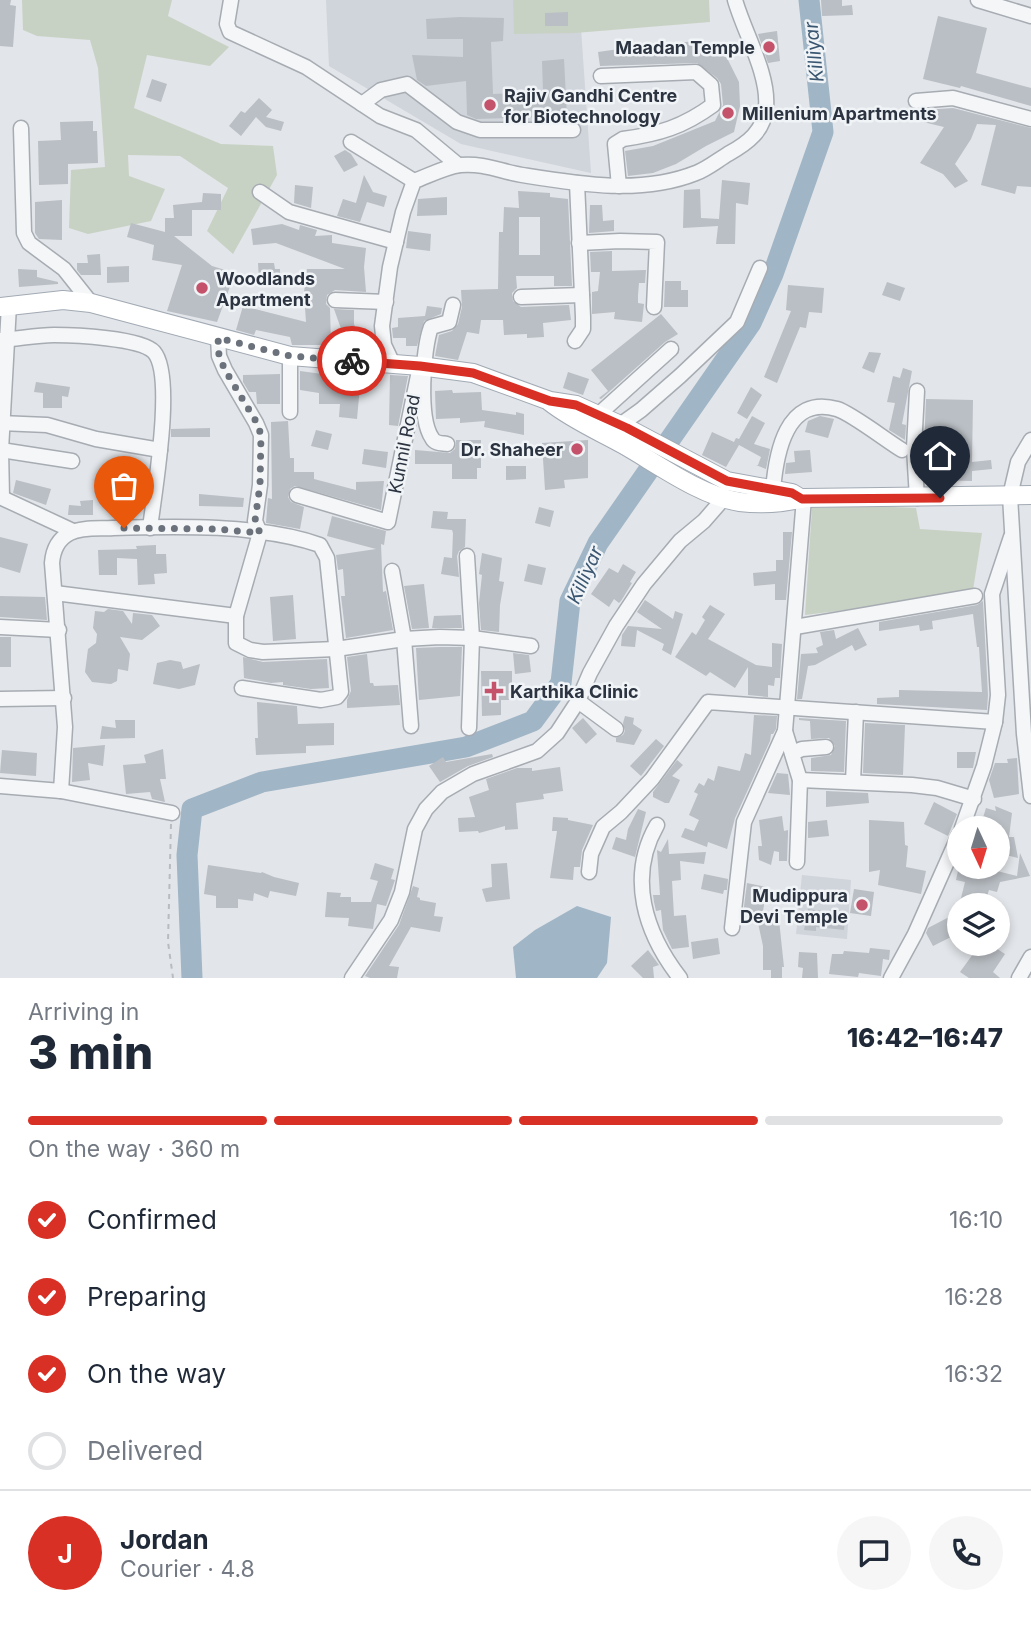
<!DOCTYPE html>
<html lang="en">
<head>
<meta charset="utf-8">
<style>
	body { margin:0; font-family:Inter,sans-serif; background:#f6f6f7; color:#1f2937; height:100vh; display:flex; flex-direction:column; font-size:26px; white-space:nowrap }
	* { box-sizing:border-box; margin:0 }
	p { font-size:23px; color:#747a83 }
	.icon { flex:none; width:38px; height:38px; fill:none; stroke:currentColor; stroke-width:2; stroke-linecap:round; stroke-linejoin:round }
	.map { position:relative; height:978px; overflow:hidden }
	.sheet { display:flex; flex-direction:column; background:#fff; flex:1 }
	.sheet>* { flex:none }
	.needle { width:46px; rotate:176deg }
	.buttons { position:absolute; left:947px; top:816px; display:grid; gap:14px }
	.buttons a { display:grid; place-items:center; width:63px; height:63px; border-radius:50%; background:#fff; box-shadow:0 4px 10px #0003; font-size:35px }
	.pin { position:absolute; display:grid; place-items:center; width:60px; height:60px; color:#fff; margin:-72px -30px; border-radius:50% 50% 50% 0; rotate:-45deg; box-shadow:0 0 7px #0007 }
	.pin .icon { rotate:45deg }
	.courier { position:absolute; display:grid; place-items:center; width:70px; height:70px; margin:-35px; border:5px solid #d93025; border-radius:50%; background:#fff; color:#222; box-shadow:0 2px 9px #0007 }
	.head em { font-style:normal; font-weight:800 }
	.head div { display:flex; flex-direction:column-reverse }
	.head { display:flex; align-items:center; justify-content:space-between; height:119px; padding:0 28px }
	h1 { font-size:46px; font-weight:800; line-height:52px }
	.bar { display:grid; grid-template-columns:repeat(4,1fr); gap:10px 7px; align-content:center; height:84px; padding:0 28px }
	.bar i { height:9px; border-radius:5px; background:#e0e1e3 }
	.bar .current { background:#d93025 }
	.bar p { grid-column:span 4 }
	.line { display:flex; align-items:center; gap:18px; padding:0 28px; border-top:2px solid #e0e1e3 }
	.line div { flex:1 }
	.round { display:grid; place-items:center; flex:none; width:74px; height:74px; border-radius:37px; background:#f6f6f7 }
	ol { padding:0 28px; list-style:none }
	li { display:flex; align-items:center; gap:21px; height:77px }
	li p { margin-inline-start:auto }
	li .icon { padding:7px; border-radius:50%; background:#d93025; color:#fff; stroke-width:4 }
	li:last-child { color:#747a83 }
	li i { width:38px; height:38px; border:4px solid #e0e1e3; border-radius:50% }
	.map>svg:first-child { display:block }
	.built { fill:#d0d4db }
	.green { fill:#c8d2c4 }
	.water { fill:#a0b5c6 }
	.lines { fill:none; stroke-linecap:round; stroke-linejoin:round }
	.river { stroke:#a0b5c6; stroke-width:21 }
	.building { fill:#babfc5; fill-rule:evenodd }
	.minor-casing { stroke:#a7acb3; stroke-width:17 }
	.major-casing { stroke:#a2aab4; stroke-width:20 }
	.path { stroke:#b8bcc1; stroke-width:2; stroke-dasharray:5 5; stroke-linecap:butt }
	.minor { stroke:#f4f6f8; stroke-width:14 }
	.major { stroke:#fff; stroke-width:18 }
	.done { stroke:#6b727b; stroke-width:7; stroke-dasharray:0 12.6 }
	.route { stroke:#d93025; stroke-width:9 }
	.poi-dot { fill:#c3526a; stroke:#f1f4f7; stroke-width:2.5 }
	.labels { text-anchor:middle; dominant-baseline:central; stroke-width:5; stroke-linejoin:round; paint-order:stroke }
	.poi-label { font-size:18px; font-weight:bold; fill:#2b3440; stroke:#f1f4f7; text-anchor:start }
	.street-label { font-size:18px; fill:#2b3440; stroke:#f1f4f7 }
	.water-label { font-size:19px; font-style:italic; fill:#395570; stroke:#f1f4f7 }
</style>
</head>
<body>
<div class="map">
<svg width="1031" height="978" viewBox="0 0 1031 978">
	<rect width="100%" height="100%" fill="#e2e5e9"/>
	<!-- built -->
	<g class="built">
		<polygon points="326,0 579,0 591,173 461,144 329,66"/>
		<polygon points="802,875 851,880 847,939 796,934"/>
	</g>
	<!-- green -->
	<g class="green">
		<polygon points="22,0 172,0 168,16 229,47 210,66 147,55 134,108 221,144 273,146 277,175 233,254 207,231 228,188 180,156 128,155 129,176 165,189 151,221 88,234 69,228 71,170 105,167 98,68 90,40 37,36 23,30"/>
		<polygon points="513,0 709,0 710,22 575,33 514,34"/>
		<polygon points="870,506 916,508 920,529 982,533 973,590 903,603 805,615 812,508"/>
	</g>
	<!-- water -->
	<polygon class="water" points="577,906 611,917 607,963 597,978 516,978 513,947 535,930"/>
	<g class="lines">
		<!-- river -->
		<polyline class="river" points="192,978 187,855 192,809 262,782 466,747 533,721 561,683 570,601 598,543 751,323 773,274 823,132 809,0"/>
	</g>
	<!-- building -->
	<g class="building">
		<polygon points="0,0 11,0 10,5 16,6 13,47 0,46"/>
		<polygon points="821,0 842,0 842,6 852,5 853,15 822,16"/>
		<polygon points="568,12 568,26 545,26 545,13"/>
		<polygon points="938,16 987,28 976,73 1031,88 1031,106 961,86 960,88 923,79"/>
		<polygon points="460,17 504,18 503,41 491,42 493,94 543,92 542,61 564,59 567,116 476,119 467,115 466,81 426,86 417,80 412,55 463,57 463,39 427,39 426,19"/>
		<polygon points="777,31 780,61 768,63 758,34"/>
		<polygon points="699,41 727,58 739,82 740,106 734,132 706,146 676,164 653,173 628,176 625,151 653,146 715,121 723,105 721,84 717,78 697,63 600,66 598,52 647,45"/>
		<polygon points="152,79 167,84 161,102 146,97"/>
		<polygon points="259,98 272,110 266,117 284,122 281,131 266,127 256,117 241,136 229,126 241,111 245,113"/>
		<polygon points="953,108 1031,128 1031,187 1017,186 1015,194 981,185 996,125 977,124 971,139 955,164 968,181 955,188 943,174 920,163 944,127 923,122 924,110"/>
		<polygon points="93,121 93,131 97,131 98,163 68,164 68,184 39,185 38,141 61,140 60,122"/>
		<polygon points="345,150 351,154 358,165 344,172 334,156"/>
		<polygon points="364,175 373,192 387,196 384,207 367,202 360,222 337,216 343,199 356,203"/>
		<polygon points="722,180 750,183 748,205 736,203 735,244 716,244 718,226 683,228 684,190 700,189 701,218 719,219"/>
		<polygon points="295,185 313,187 311,208 294,203"/>
		<path d="M 518,191 L 550,193 L 550,197 L 568,199 L 572,286 L 554,286 L 554,276 L 516,276 L 517,288 L 512,293 L 513,301 L 521,307 L 569,305 L 571,320 L 543,323 L 544,337 L 527,338 L 527,334 L 504,335 L 503,320 L 481,320 L 479,334 L 467,332 L 458,360 L 435,356 L 439,335 L 452,331 L 458,324 L 462,307 L 461,290 L 498,289 L 499,232 L 503,232 L 504,207 L 519,208 ZM 519,217 L 540,217 L 540,255 L 519,255 Z"/>
		<polygon points="203,193 221,194 221,210 192,210 192,236 174,236 212,266 235,273 217,322 167,311 182,265 152,260 154,245 127,237 131,223 165,232 165,218 174,218 173,205 202,202"/>
		<polygon points="447,197 447,215 417,216 418,199"/>
		<polygon points="62,200 62,240 39,239 35,233 35,202"/>
		<polygon points="590,205 602,205 603,221 614,220 614,231 589,233"/>
		<polygon points="282,224 299,230 300,225 317,230 315,236 332,235 332,243 366,248 364,267 366,292 335,290 327,295 326,304 330,308 331,345 292,345 290,337 256,330 254,335 236,330 243,306 306,322 304,292 307,269 345,269 276,243 253,245 251,229"/>
		<polygon points="408,231 431,234 430,251 406,248"/>
		<polygon points="612,251 612,271 646,270 645,283 639,283 638,295 638,303 644,304 642,322 614,319 615,312 592,314 592,292 598,291 600,272 591,272 590,252"/>
		<polygon points="100,254 101,275 81,275 77,270 77,263 88,263 87,255"/>
		<polygon points="258,263 274,263 275,269 280,269 280,280 259,281"/>
		<polygon points="129,266 129,282 107,283 107,267"/>
		<polygon points="18,269 37,270 37,277 58,282 58,284 19,287"/>
		<polygon points="665,281 681,281 681,290 688,290 688,307 664,307"/>
		<polygon points="887,282 905,288 900,301 882,295"/>
		<polygon points="788,285 824,288 822,313 809,312 806,328 800,327 777,383 764,377 791,311 786,310"/>
		<polygon points="427,306 442,308 441,314 424,321 417,346 406,346 406,338 393,338 392,328 398,327 398,318 425,316"/>
		<polygon points="334,309 354,310 354,324 360,338 346,343"/>
		<polygon points="661,314 678,334 665,342 601,399 599,398 608,391 591,370"/>
		<polygon points="869,352 881,353 874,373 862,368"/>
		<polygon points="903,368 912,371 902,424 906,425 905,440 889,430 895,403 887,402 893,376 900,378"/>
		<polygon points="322,370 345,372 342,384 360,386 357,419 339,417 340,404 319,404 319,393 300,390 300,371 322,374"/>
		<polygon points="568,372 589,379 583,395 563,388"/>
		<polygon points="280,374 280,404 257,404 256,392 249,392 243,382 243,375"/>
		<polygon points="390,375 408,376 398,426 389,425"/>
		<polygon points="36,382 70,387 68,397 62,396 62,408 43,408 43,393 34,392"/>
		<polygon points="751,387 762,395 747,419 737,413"/>
		<polygon points="452,390 453,393 481,392 482,410 516,415 516,412 524,414 524,435 484,427 485,421 460,423 460,418 436,419 435,391"/>
		<polygon points="926,399 973,400 972,462 991,460 992,469 972,471 972,481 926,480 924,448"/>
		<polygon points="752,416 765,423 754,444 770,449 766,469 756,465 758,465 761,457 739,445 726,467 702,455 712,432 734,442 736,438 739,439"/>
		<polygon points="820,416 834,419 828,438 805,432 808,421"/>
		<polygon points="288,421 290,458 294,458 294,472 314,472 314,479 356,490 356,482 384,481 381,510 295,486 290,489 288,497 291,502 304,507 300,529 266,523 268,498 272,499 271,422"/>
		<polygon points="210,428 210,437 171,437 171,429"/>
		<polygon points="316,430 332,434 328,450 311,446"/>
		<polygon points="456,440 481,440 481,468 477,468 477,479 452,479 452,464 415,464 415,450 450,453 455,449"/>
		<polygon points="588,440 588,478 564,480 565,488 545,490 542,443"/>
		<polygon points="364,449 388,452 386,468 362,464"/>
		<polygon points="810,450 812,472 785,474 786,463 795,462 794,451"/>
		<polygon points="506,466 526,466 526,479 506,480"/>
		<polygon points="16,480 51,489 46,505 13,493"/>
		<polygon points="199,494 244,498 243,507 199,506"/>
		<polygon points="93,500 93,515 68,515 69,505 81,506 80,501"/>
		<polygon points="539,507 554,511 550,527 535,523"/>
		<polygon points="433,511 448,512 447,519 466,519 465,547 459,551 457,556 459,577 441,574 444,557 452,558 453,533 452,530 431,528"/>
		<polygon points="332,516 386,531 384,545 381,544 383,592 386,591 393,630 346,638 341,596 345,596 343,569 338,570 336,555 376,549 327,536"/>
		<polygon points="783,532 792,532 786,600 775,600 775,584 754,586 753,573 776,571 776,560 783,560"/>
		<polygon points="0,537 28,544 20,573 0,567"/>
		<polygon points="156,545 156,554 166,554 167,573 154,574 155,584 138,585 137,559 117,558 117,575 99,575 98,550 137,549 136,546"/>
		<polygon points="482,553 502,558 499,581 504,582 500,605 499,632 481,630 479,603 482,575 479,574"/>
		<polygon points="528,564 546,568 542,585 524,581"/>
		<polygon points="623,564 636,572 630,582 632,583 621,601 619,603 614,599 609,607 591,594 609,568 618,573"/>
		<polygon points="424,584 429,628 412,629 404,586"/>
		<polygon points="293,595 296,639 273,641 270,597"/>
		<polygon points="0,596 45,597 47,620 0,617"/>
		<polygon points="645,600 673,619 675,611 683,614 671,655 662,650 664,644 637,630 635,647 621,646 622,635 628,626 662,629 637,612"/>
		<polygon points="983,601 988,695 987,710 877,704 877,698 899,697 899,690 982,692 979,647 977,647 973,614 932,621 933,629 920,631 919,625 879,631 879,622 977,605"/>
		<polygon points="710,605 725,614 708,639 756,665 772,667 772,643 782,644 780,678 775,678 774,686 768,685 768,697 748,695 748,667 735,688 710,672 706,676 675,657 692,632 696,635 705,620 702,617"/>
		<polygon points="108,609 123,611 132,624 133,613 152,615 160,626 142,640 120,637 130,654 128,671 118,669 117,681 111,684 92,682 85,672 88,649 96,643 97,634 93,628 95,611 104,612"/>
		<polygon points="461,615 462,628 432,628 434,616"/>
		<polygon points="858,628 867,645 855,651 852,645 815,665 808,666 802,699 797,699 801,654 818,653 816,648 823,645 820,632 834,630 836,639"/>
		<rect x="0" y="637" width="11" height="30"/>
		<polygon points="440,647 462,647 460,696 419,700 416,648"/>
		<polygon points="513,653 529,655 531,672 515,674"/>
		<polygon points="367,654 370,683 373,683 374,686 398,685 400,705 347,708 347,700 351,691 347,657"/>
		<polygon points="243,657 263,662 327,659 329,688 311,689 283,685 283,682 271,683 244,678"/>
		<polygon points="170,660 181,662 183,669 200,664 195,685 179,689 153,684 157,663"/>
		<polygon points="481,671 512,671 512,700 501,700 501,715 482,716"/>
		<polygon points="257,702 297,706 298,724 334,723 334,745 306,746 306,753 256,755 255,738 258,738"/>
		<polygon points="754,715 777,716 776,729 773,734 771,734 770,741 735,818 727,849 708,842 707,847 681,837 685,828 694,831 699,820 689,815 698,794 694,792 699,783 704,786 708,778 714,781 718,766 740,771 745,753 751,755"/>
		<polygon points="625,716 634,718 633,724 642,730 634,745 616,742 616,738 623,735 625,731 623,723"/>
		<polygon points="583,718 597,734 586,744 572,728"/>
		<polygon points="799,718 846,721 844,772 811,771 811,758 831,755 835,746 829,738 811,739 810,721 799,720"/>
		<polygon points="115,720 135,720 135,738 100,739 102,726 116,728"/>
		<polygon points="865,723 905,725 903,775 863,773"/>
		<polygon points="656,739 664,746 641,776 630,766"/>
		<polygon points="105,745 103,766 88,763 90,780 72,782 73,748"/>
		<polygon points="163,749 166,779 160,779 165,802 152,799 150,792 126,794 123,765 146,763 144,755"/>
		<polygon points="2,750 37,753 36,776 0,773"/>
		<polygon points="957,752 976,752 973,768 957,768"/>
		<polygon points="492,754 493,757 468,766 440,782 429,766 443,757 446,762"/>
		<polygon points="1017,758 1019,794 994,798 989,780 995,763 1008,763 1007,759"/>
		<polygon points="677,760 683,765 672,776 680,780 669,803 665,803 653,797 653,792"/>
		<polygon points="560,767 563,791 543,794 544,799 516,803 518,829 505,830 505,826 479,833 478,831 459,832 458,818 475,817 469,797 489,790 486,779 517,768 532,768 532,771"/>
		<polygon points="777,773 788,774 790,795 768,793"/>
		<polygon points="826,791 868,793 869,803 826,807"/>
		<polygon points="934,802 957,814 948,836 924,824"/>
		<polygon points="995,806 1012,813 1009,837 1014,837 1018,858 1002,854 998,851 998,828 981,824 986,808 996,811"/>
		<polygon points="638,809 646,812 635,857 612,849 616,837 626,840 628,829"/>
		<polygon points="782,816 784,831 788,830 788,835 787,861 779,861 779,852 774,851 771,865 759,860 758,846 762,846 759,820"/>
		<polygon points="553,817 568,818 568,820 593,825 582,850 580,867 574,867 573,880 550,878 557,831 552,831"/>
		<polygon points="827,820 829,836 808,838 808,822"/>
		<polygon points="869,820 904,822 905,845 908,846 906,867 926,871 921,894 878,885 880,870 869,872"/>
		<polygon points="668,839 669,854 706,852 704,864 680,861 681,880 672,881 674,916 686,915 689,947 672,949 663,930 661,910 656,911 654,902 653,895 660,895 657,850 661,852"/>
		<polygon points="1020,853 1030,876 1000,882 997,892 989,890 985,902 978,900 977,905 971,905 960,902 965,882 956,880 959,866 977,866 1017,876"/>
		<polygon points="375,863 394,869 391,879 395,880 386,906 377,904 373,929 348,926 349,918 325,917 327,892 341,893 340,897 351,897 351,902 371,902 378,881 370,879"/>
		<polygon points="507,863 510,899 486,902 482,889 492,887 491,864"/>
		<polygon points="208,865 261,873 262,872 274,877 299,883 296,896 270,891 268,898 254,893 253,901 238,899 238,908 216,908 216,896 204,894"/>
		<polygon points="704,874 728,879 727,890 724,890 723,894 701,889"/>
		<polygon points="747,883 767,887 762,917 743,914"/>
		<polygon points="413,886 419,888 417,897 420,898 420,900 436,903 434,916 443,917 440,932 411,927 389,966 399,967 397,978 370,978 365,976 399,925"/>
		<polygon points="854,889 874,892 871,916 850,913"/>
		<polygon points="808,909 846,914 844,930 816,927 816,931 804,930"/>
		<polygon points="953,915 949,929 953,936 933,946 926,933 928,928"/>
		<polygon points="779,920 784,967 782,967 782,978 771,978 771,970 763,970 763,946 758,923"/>
		<polygon points="718,938 720,954 693,959 691,942"/>
		<polygon points="981,943 988,943 1005,954 993,972 1000,978 969,978 960,972"/>
		<polygon points="870,948 890,950 889,960 883,959 881,976 859,973 858,977 829,974 832,954 843,954 844,951 869,953"/>
		<polygon points="648,950 659,965 653,967 654,978 643,978 631,966"/>
		<polygon points="799,952 817,953 818,978 802,978 803,968 798,967"/>
	</g>
	<g class="lines">
		<defs>
			<g id="minor">
				<polyline points="231,0 227,24 230,32 306,67 380,116 416,130 458,165"/>
				<polyline points="978,0 1031,16"/>
				<path d="M 601,76 L 696,72 L 711,85 L 713,105 C 683,127 659,134 623,139 L 615,144 L 619,186"/>
				<polyline points="916,101 953,98 1031,119"/>
				<polyline points="362,104 381,90 407,84 457,122 480,130 573,130"/>
				<polyline points="21,128 24,233 29,243 64,269 91,303"/>
				<polyline points="351,142 414,181"/>
				<polyline points="260,192 289,212 396,242"/>
				<polyline points="579,243 620,241 657,242 654,307"/>
				<polyline points="521,297 582,295"/>
				<polyline points="335,300 386,302"/>
				<polyline points="218,338 219,356 225,370 256,423 261,435 260,485 255,521 260,533 236,616 236,643 250,650 263,652 336,649 404,639 440,637 472,638 531,646"/>
				<path d="M 0,340 C 18,339 36,335 54,335 C 74,335 141,338 154,352 C 175,376 154,494 150,528"/>
				<polyline points="575,341 583,329 583,317 577,183"/>
				<polyline points="290,356 290,412"/>
				<path d="M 393,364 L 384,345 L 382,326 L 390,267 L 403,212 L 414,181 C 428,176 445,167 460,165 C 485,163 499,171 522,175 C 578,184 641,195 696,173 C 707,169 718,160 728,154 C 748,143 764,131 766,107 C 769,74 744,32 735,0"/>
				<polyline points="598,415 671,349"/>
				<polyline points="0,423 47,425 96,439 160,450"/>
				<polyline points="620,425 641,410 680,376 737,322 760,268"/>
				<polyline points="1031,440 1018,462 1010,496 1024,734 1031,796"/>
				<path d="M 447,444 C 442,443 435,444 432,438 C 418,418 423,349 431,327 L 449,322 L 453,305"/>
				<polyline points="1,450 72,461"/>
				<path d="M 773,490 C 776,454 786,394 837,409 C 851,413 887,441 902,450"/>
				<polyline points="297,495 388,522 420,366"/>
				<polyline points="0,497 73,531"/>
				<polyline points="2,497 1,450 9,305"/>
				<polyline points="917,498 914,448 917,391"/>
				<polyline points="467,556 472,638 469,728"/>
				<polyline points="392,571 404,639 411,726"/>
				<polyline points="55,593 236,616"/>
				<polyline points="0,627 59,630"/>
				<polyline points="795,627 975,596"/>
				<polyline points="0,699 64,698"/>
				<polyline points="578,701 616,729"/>
				<polyline points="785,731 800,780 797,862"/>
				<polyline points="792,753 802,749 826,747"/>
				<polyline points="800,780 912,785 937,788 974,799"/>
				<polyline points="853,782 856,712"/>
				<polyline points="0,786 61,791 172,813"/>
				<path d="M 61,791 L 65,727 L 52,563 C 53,550 58,539 70,533 C 82,527 99,529 113,528 C 175,526 261,524 320,545 L 327,558 L 341,692 L 337,697 L 321,700 L 242,688"/>
				<path d="M 657,825 C 627,877 645,933 680,978"/>
				<polyline points="962,828 984,766 995,722 998,695 992,594 1011,537"/>
				<polyline points="589,872 591,854 603,827 621,812 652,779 708,702 995,722"/>
				<polyline points="732,928 744,822 785,731 804,498"/>
				<polyline points="352,978 391,920 402,892 415,829 426,809 442,792 473,774 537,751 557,733 578,701 590,673 616,626 644,584 680,541 704,521 724,498"/>
				<polyline points="891,978 915,934 959,835"/>
				<polyline points="1019,978 1031,957"/>
			</g>
			<g id="major">
				<polyline points="0,307 63,300 91,303 290,356 420,366 473,373 550,401 576,405 627,428 727,481 792,493 802,499"/>
				<path d="M 550,402 C 573,420 599,431 624,445 C 659,465 701,496 740,502 C 762,505 783,503 804,498 L 1031,495"/>
			</g>
		</defs>
		<!-- minor casing -->
		<use href="#minor" class="minor-casing"/>
		<!-- major casing -->
		<use href="#major" class="major-casing"/>
		<!-- path -->
		<polyline class="path" points="171,824 168,942 173,978"/>
		<!-- minor -->
		<use href="#minor" class="minor"/>
		<!-- major -->
		<use href="#major" class="major"/>
	</g>
	<g class="lines">
		<!-- done -->
		<polyline class="done" points="124,528 216,529 260,533 255,521 260,485 261,435 257,423 225,370 219,356 218,338 290,356 352,361"/>
		<!-- route -->
		<polyline class="route" points="352,361 420,366 473,373 550,401 576,405 627,428 727,481 792,493 802,499 940,498"/>
	</g>
	<!-- markers -->
	<g class="poi-dot">
		<circle cx="769" cy="47" r="7"/>
		<circle cx="490" cy="105" r="7"/>
		<circle cx="728" cy="113" r="7"/>
		<circle cx="202" cy="288" r="7"/>
		<circle cx="577" cy="449" r="7"/>
		<path d="M490.5 680.5h7v7h7v7h-7v7h-7v-7h-7v-7h7z"/>
		<circle cx="862" cy="905" r="7"/>
	</g>
	<g class="labels">
		<!-- poi labels -->
		<g class="poi-label">
			<text x="755" y="47" text-anchor="end">Maadan Temple</text>
			<text x="504" y="95">Rajiv Gandhi Centre<tspan x="504" dy="21">for Biotechnology</tspan></text>
			<text x="742" y="113">Millenium Apartments</text>
			<text x="216" y="278">Woodlands<tspan x="216" dy="21">Apartment</tspan></text>
			<text x="563" y="449" text-anchor="end">Dr. Shaheer</text>
			<text x="510" y="691">Karthika Clinic</text>
			<text x="848" y="895" text-anchor="end">Mudippura<tspan x="848" dy="21">Devi Temple</tspan></text>
		</g>
		<!-- street labels -->
		<g class="street-label">
			<text transform="translate(404 444) rotate(-79)">Kunnil Road</text>
		</g>
		<!-- water labels -->
		<g class="water-label">
			<text transform="translate(814 52) rotate(-96)">Killiyar</text>
			<text transform="translate(585 575) rotate(-66)">Killiyar</text>
		</g>
	</g>
</svg>
<div class="buttons">
<a><svg class="needle" viewBox="-14 -14 28 28"><path d="M0-13l5 13h-10z" fill="#e53935"/><path d="M0 13l5-13h-10z" fill="#747a83"/></svg></a>
<a><svg class="icon" aria-label="layers" viewBox="0 0 24 24"><path d="M12 4l9 5-9 5-9-5zM3 14l9 5 9-5"/></svg></a>
</div>
<div class="pin" style="left:124px;top:528px;background:#ea580c"><svg class="icon" aria-label="bag" viewBox="0 0 24 24"><path d="M5 8h14l-1 12H6zM9 8a3 3 0 0 1 6 0"/></svg></div>
<div class="pin" style="left:940px;top:498px;background:#1f2937"><svg class="icon" aria-label="home" viewBox="0 0 24 24"><path d="M3 11l9-7 9 7M6 9v11h12V9"/></svg></div>
<div class="courier" style="left:352px;top:361px"><svg class="icon" aria-label="bike" viewBox="0 0 24 24"><circle cx="6" cy="16" r="4"/><circle cx="18" cy="16" r="4"/><path d="M6 16l4-8h5l3 8M10 8l3 8H6M13 5h3"/></svg></div>
</div>
<section class="sheet">
<div class="head"><div><h1>3 min</h1><p>Arriving in</p></div><em>16:42–16:47</em></div>
<div class="bar"><i class="current"></i><i class="current"></i><i class="current"></i><i></i><p>On the way · 360 m</p></div>
<ol>
<li><svg class="icon" aria-label="check" viewBox="0 0 24 24"><path d="M5 12l5 5 9-10"/></svg>Confirmed<p>16:10</p></li>
<li><svg class="icon" aria-label="check" viewBox="0 0 24 24"><path d="M5 12l5 5 9-10"/></svg>Preparing<p>16:28</p></li>
<li><svg class="icon" aria-label="check" viewBox="0 0 24 24"><path d="M5 12l5 5 9-10"/></svg>On the way<p>16:32</p></li>
<li><i></i>Delivered</li>
</ol>
<div class="line" style="height:126px"><b class="round" style="background:#d93025;color:#fff">J</b><div><b>Jordan</b><p>Courier · 4.8</p></div><a class="round"><svg class="icon" aria-label="chat" viewBox="0 0 24 24"><path d="M4 5h16v11H9l-5 4z"/></svg></a><a class="round"><svg class="icon" aria-label="phone" viewBox="0 0 24 24"><path d="M5 4h4l2 5-3 2q2 4 5 5l2-3 5 2v4C11 20 4 13 5 4z"/></svg></a></div>
</section>
</body>
</html>
